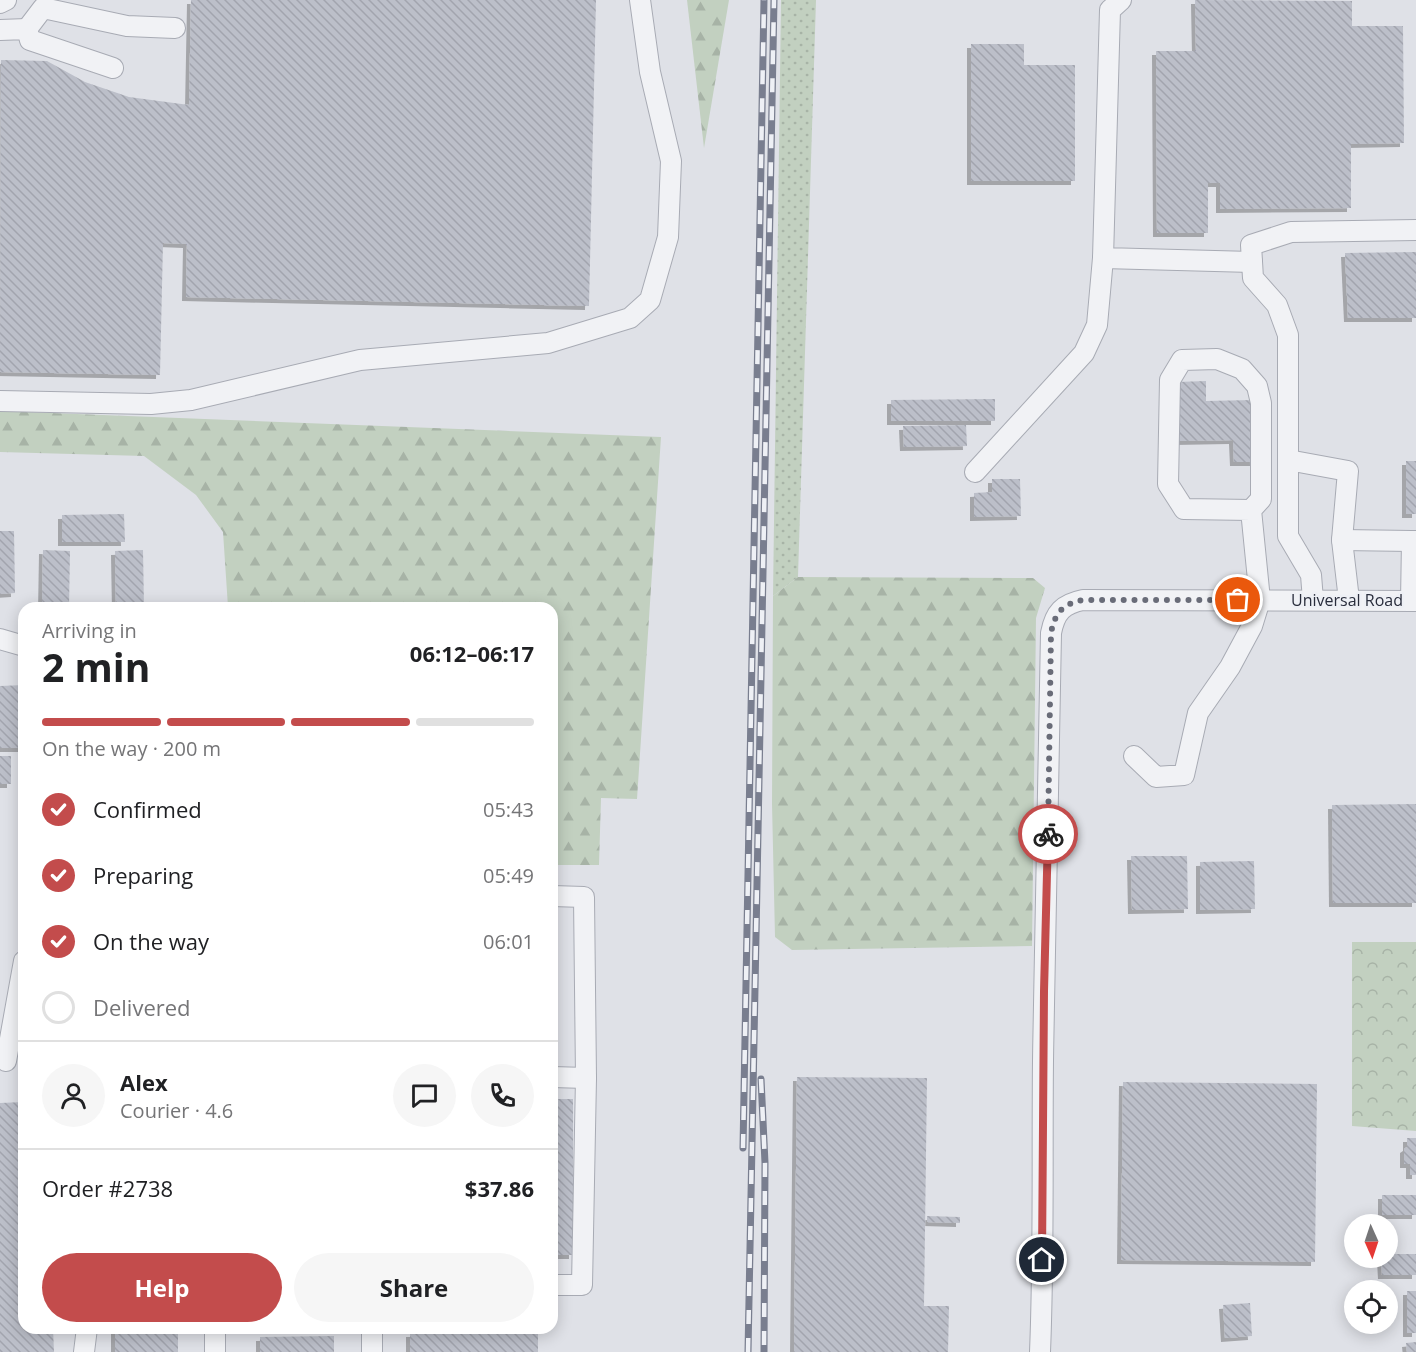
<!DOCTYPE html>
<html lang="en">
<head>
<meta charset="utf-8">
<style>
	body { margin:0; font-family:"Open Sans",sans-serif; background:#f6f6f6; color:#202124; height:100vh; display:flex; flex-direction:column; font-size:22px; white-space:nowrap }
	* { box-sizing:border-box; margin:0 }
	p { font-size:20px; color:#757577 }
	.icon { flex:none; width:33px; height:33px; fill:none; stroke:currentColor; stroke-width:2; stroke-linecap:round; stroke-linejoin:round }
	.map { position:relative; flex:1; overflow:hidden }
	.details { position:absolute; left:18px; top:602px; width:540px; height:732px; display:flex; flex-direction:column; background:#fff; border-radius:18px; box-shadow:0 3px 15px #0003 }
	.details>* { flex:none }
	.needle { width:39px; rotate:177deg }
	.controls { position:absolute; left:1344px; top:1214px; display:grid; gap:12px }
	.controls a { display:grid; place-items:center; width:54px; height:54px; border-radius:50%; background:#fff; box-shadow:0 3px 15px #0003; font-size:30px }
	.pin { position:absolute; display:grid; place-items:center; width:51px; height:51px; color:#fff; margin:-26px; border:3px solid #fff; border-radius:50%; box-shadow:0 2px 6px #0007 }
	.courier { position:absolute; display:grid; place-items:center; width:60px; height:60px; margin:-30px; border:4px solid #c34c4c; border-radius:50%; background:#fff; color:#222; box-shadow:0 2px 8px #0007 }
	.head em { font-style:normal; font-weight:700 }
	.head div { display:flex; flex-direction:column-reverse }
	.head { display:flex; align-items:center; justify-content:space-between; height:102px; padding:0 24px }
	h1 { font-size:39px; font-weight:700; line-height:45px }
	.bar { display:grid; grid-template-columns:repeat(4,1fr); gap:9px 6px; align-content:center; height:72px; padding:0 24px }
	.bar i { height:8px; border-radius:4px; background:#e0e0e0 }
	.bar .selected { background:#c34c4c }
	.bar p { grid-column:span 4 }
	.line { display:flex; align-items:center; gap:15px; padding:0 24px; border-top:2px solid #e0e0e0 }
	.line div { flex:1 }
	.round { display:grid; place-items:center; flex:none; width:63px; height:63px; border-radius:32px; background:#f6f6f6 }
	ol { padding:0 24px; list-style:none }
	li { display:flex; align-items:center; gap:18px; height:66px }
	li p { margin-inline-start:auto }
	li .icon { padding:6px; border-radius:50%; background:#c34c4c; color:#fff; stroke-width:4 }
	li:last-child { color:#757577 }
	li i { width:33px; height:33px; border:3px solid #e0e0e0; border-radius:50% }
	.action { display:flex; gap:12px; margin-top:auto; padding:12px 24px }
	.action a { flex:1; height:69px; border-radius:36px; background:#c34c4c; color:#fff; font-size:24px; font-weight:700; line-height:69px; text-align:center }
	.action a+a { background:#f6f6f6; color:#202124 }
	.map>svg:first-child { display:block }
	.grass { fill:url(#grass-dots) }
	.forest { fill:url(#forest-firs) }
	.park { fill:url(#park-crowns) }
	.building { fill:url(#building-back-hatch); filter:url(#shadow) }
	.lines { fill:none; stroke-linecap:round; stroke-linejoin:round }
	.minor-casing { stroke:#a8abb4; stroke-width:22 }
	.minor { stroke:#f1f2f5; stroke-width:20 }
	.rail-casing { stroke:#797e8f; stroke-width:7 }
	.rail { stroke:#eef0f5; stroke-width:4.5; stroke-dasharray:14; stroke-linecap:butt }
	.done { stroke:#696c78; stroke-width:6; stroke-dasharray:0 10.8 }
	.route { stroke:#c34c4c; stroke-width:8 }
	.labels { text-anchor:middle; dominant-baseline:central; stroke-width:5; stroke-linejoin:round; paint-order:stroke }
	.street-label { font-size:16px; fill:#292d3c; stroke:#eef0f5 }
</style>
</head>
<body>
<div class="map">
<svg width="1416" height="1352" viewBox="0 0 1416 1352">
	<defs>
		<pattern id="grass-dots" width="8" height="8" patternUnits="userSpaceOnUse" patternTransform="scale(1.5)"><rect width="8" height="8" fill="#c2d0c0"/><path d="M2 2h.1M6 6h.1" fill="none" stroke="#a7b3a6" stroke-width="1.8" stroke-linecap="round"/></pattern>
		<pattern id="forest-firs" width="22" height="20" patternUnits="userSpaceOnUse" patternTransform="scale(1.5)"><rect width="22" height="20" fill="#c2d0c0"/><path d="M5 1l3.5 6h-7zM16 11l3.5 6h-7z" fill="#a7b3a6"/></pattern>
		<pattern id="park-crowns" width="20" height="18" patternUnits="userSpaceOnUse" patternTransform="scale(1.5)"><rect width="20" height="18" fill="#c2d0c0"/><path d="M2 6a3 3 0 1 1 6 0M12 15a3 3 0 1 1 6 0" fill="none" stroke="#a7b3a6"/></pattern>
		<pattern id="building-back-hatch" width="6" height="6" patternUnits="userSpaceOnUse" patternTransform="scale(1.5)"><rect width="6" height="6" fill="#bcbfc9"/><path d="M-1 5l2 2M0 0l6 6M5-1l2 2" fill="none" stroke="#a2a4ae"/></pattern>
		<filter id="shadow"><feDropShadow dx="-4" dy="4" stdDeviation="0" flood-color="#0004"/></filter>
	</defs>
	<rect width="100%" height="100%" fill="#dfe1e7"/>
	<!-- grass -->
	<polygon class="grass" points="781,0 816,0 798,577 773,596"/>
	<!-- forest -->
	<g class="forest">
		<polygon points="687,0 729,0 704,148"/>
		<polygon points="0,411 661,437 637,799 601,798 599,865 552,865 552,608 228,607 223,532 196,495 144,456 0,452"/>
		<polygon points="798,577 1033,578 1045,588 1036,618 1032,946 792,950 775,937 772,804 773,596"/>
	</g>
	<!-- park -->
	<polygon class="park" points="1352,942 1416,942 1416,1131 1352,1126"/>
	<!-- building -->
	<g class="building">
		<polygon points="191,0 596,0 589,306 186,297 187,244 163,243 160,375 0,372 1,60 47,61 85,82 129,97 189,105"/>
		<polygon points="1195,0 1352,1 1352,26 1403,26 1404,143 1351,144 1351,208 1220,209 1220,183 1208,183 1208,233 1157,233 1156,51 1196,51"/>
		<polygon points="971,44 1024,44 1024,65 1075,65 1075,181 971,181"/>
		<polygon points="1416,252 1416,318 1348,318 1345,253"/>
		<polygon points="1206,381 1206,401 1253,400 1254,462 1234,462 1233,440 1178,441 1177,382"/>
		<polygon points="995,399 995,421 891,421 891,400"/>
		<polygon points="966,425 967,446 904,447 903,426"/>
		<rect x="1406" y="461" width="10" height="53"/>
		<polygon points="992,479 1020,479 1021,516 974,517 974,493 992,492"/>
		<polygon points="124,514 125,542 62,542 62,515"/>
		<polygon points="0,531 14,531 15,593 0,594"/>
		<polygon points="43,550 70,551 69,608 42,608"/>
		<polygon points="143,550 144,608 116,608 115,551"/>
		<polygon points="24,685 24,748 0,748 0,686"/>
		<rect x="0" y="756" width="11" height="28"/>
		<polygon points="1416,804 1416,903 1333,903 1332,805"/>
		<polygon points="1131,856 1187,856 1188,909 1132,910"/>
		<polygon points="1254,861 1255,909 1200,910 1200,862"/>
		<polygon points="797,1077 927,1078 924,1306 949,1306 948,1352 794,1352"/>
		<polygon points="1123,1082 1317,1084 1315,1262 1121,1260"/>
		<rect x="552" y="1099" width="21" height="156"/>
		<polygon points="24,1102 24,1328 53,1328 54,1352 0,1352 0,1103"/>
		<polygon points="1407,1138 1416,1138 1416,1175 1410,1175 1410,1164 1404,1164 1404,1149 1407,1147"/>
		<rect x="1382" y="1195" width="34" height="20"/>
		<polygon points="927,1216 960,1217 960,1223 927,1222"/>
		<polygon points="1388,1254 1416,1254 1416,1275 1382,1275 1381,1257 1388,1257"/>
		<rect x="1407" y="1291" width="9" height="42"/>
		<polygon points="1250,1303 1252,1336 1225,1338 1223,1305"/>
		<rect x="115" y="1328" width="63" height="24"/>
		<rect x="410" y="1333" width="128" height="19"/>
		<polygon points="334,1336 334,1352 260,1352 260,1337"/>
		<polygon points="1416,1342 1416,1352 1407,1352 1406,1343"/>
	</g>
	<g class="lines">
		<defs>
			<g id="minor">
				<polyline points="1121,0 1110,10 1103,258 1252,262"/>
				<polyline points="0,3 6,0"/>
				<polyline points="27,29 43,8 127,26 175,28"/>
				<polyline points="0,30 27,29 30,40 113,68"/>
				<polyline points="0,401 151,404 191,400 360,360 548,343 630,318 650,300 668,237 671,161 650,72 640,0"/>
				<polyline points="1288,460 1348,471 1342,540 1349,600"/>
				<polyline points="975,472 1084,353 1097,325 1103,258"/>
				<polyline points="1342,540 1412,541"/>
				<polyline points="1313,600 1311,575 1288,536 1288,335 1277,305 1253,278 1251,245 1291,232 1416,230"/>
				<polyline points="1411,601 1412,541 1416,541"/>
				<polyline points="0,639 24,646"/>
				<polyline points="1134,756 1156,777 1184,775 1198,713 1230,667 1252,626 1260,600 1251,510 1184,509 1168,484 1170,380 1182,360 1217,359 1242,369 1257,386 1261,403 1261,499 1251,510"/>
				<polyline points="552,896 584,897 586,1078 552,1077"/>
				<polyline points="6,1061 24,961"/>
				<polyline points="552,1285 582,1285 586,1078"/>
				<polyline points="84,1352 87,1328"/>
				<polyline points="215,1352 215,1328"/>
				<polyline points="372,1352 372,1328"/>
				<path d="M 1040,1352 C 1044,1255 1042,1158 1043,1061 C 1045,918 1049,775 1051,633 C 1055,612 1063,604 1083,600 L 1416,601"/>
			</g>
		</defs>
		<!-- minor casing -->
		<use href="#minor" class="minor-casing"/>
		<!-- minor -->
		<use href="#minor" class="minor"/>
		<defs>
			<g id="rail">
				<polyline points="761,1079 765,1163 764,1352"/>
				<polyline points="743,1148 764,0"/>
				<polyline points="748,1352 774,0"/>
			</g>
		</defs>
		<!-- rail casing -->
		<use href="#rail" class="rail-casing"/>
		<!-- rail -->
		<use href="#rail" class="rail"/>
	</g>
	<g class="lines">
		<!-- done -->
		<path class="done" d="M 1048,834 L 1051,633 C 1055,612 1063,604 1083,600 L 1238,600"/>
		<!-- route -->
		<polyline class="route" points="1042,1260 1044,991 1048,834"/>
	</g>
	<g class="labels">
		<!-- street labels -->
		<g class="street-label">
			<text x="1347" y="600">Universal Road</text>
		</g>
	</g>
</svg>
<div class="controls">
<a><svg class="needle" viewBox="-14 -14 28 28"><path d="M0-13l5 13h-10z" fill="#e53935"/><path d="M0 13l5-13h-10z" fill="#757577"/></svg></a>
<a><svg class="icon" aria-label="locate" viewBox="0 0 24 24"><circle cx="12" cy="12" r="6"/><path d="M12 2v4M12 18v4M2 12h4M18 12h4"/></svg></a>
</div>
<div class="pin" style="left:1238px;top:600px;background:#ea580c"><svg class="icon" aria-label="bag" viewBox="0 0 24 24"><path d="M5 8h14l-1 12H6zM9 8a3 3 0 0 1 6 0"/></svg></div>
<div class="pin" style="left:1042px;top:1260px;background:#1f2937"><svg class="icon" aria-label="home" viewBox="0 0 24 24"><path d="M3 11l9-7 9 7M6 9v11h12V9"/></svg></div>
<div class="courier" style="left:1048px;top:834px"><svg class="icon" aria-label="bike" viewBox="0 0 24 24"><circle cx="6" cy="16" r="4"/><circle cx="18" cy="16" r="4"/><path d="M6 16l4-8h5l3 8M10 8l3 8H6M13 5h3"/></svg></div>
<section class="details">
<div class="head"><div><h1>2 min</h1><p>Arriving in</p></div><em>06:12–06:17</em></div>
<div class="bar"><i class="selected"></i><i class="selected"></i><i class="selected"></i><i></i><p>On the way · 200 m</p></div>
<ol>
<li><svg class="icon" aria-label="check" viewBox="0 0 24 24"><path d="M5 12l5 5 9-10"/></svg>Confirmed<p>05:43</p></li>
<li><svg class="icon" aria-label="check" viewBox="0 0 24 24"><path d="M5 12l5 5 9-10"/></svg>Preparing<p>05:49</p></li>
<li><svg class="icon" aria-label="check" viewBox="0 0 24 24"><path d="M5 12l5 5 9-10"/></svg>On the way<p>06:01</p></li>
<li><i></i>Delivered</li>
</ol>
<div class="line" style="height:108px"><a class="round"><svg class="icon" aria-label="person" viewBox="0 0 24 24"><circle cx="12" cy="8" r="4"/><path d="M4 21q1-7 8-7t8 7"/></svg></a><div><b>Alex</b><p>Courier · 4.6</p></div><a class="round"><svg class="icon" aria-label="chat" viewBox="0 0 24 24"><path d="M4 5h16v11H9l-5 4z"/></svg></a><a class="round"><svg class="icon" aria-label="phone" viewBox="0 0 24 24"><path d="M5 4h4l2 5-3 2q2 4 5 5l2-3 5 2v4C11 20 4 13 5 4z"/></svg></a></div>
<div class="line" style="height:78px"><div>Order #2738</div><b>$37.86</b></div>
<div class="action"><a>Help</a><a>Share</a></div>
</section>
</div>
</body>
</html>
